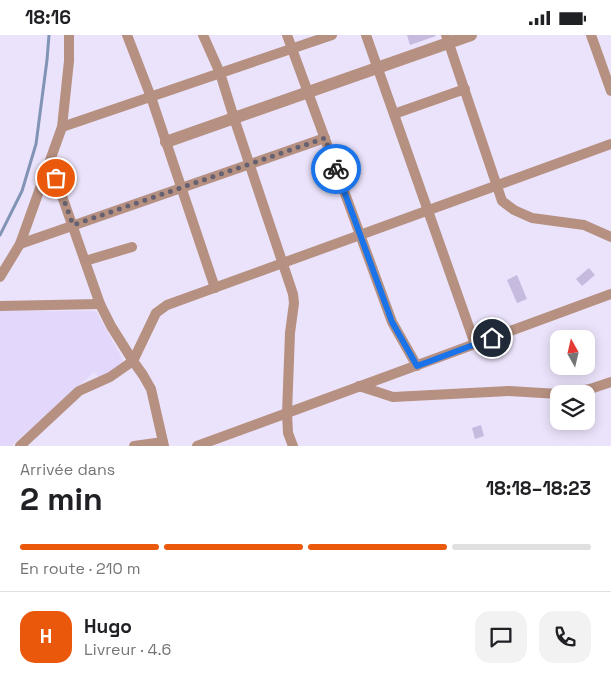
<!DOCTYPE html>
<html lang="fr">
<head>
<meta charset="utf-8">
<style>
	body { margin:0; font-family:"Space Grotesk",sans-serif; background:#f2f2f2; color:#202124; height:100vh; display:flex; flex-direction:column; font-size:19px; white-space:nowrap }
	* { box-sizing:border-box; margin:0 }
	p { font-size:16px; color:#757577 }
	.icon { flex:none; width:28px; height:28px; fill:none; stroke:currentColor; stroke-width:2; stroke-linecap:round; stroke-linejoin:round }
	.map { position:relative; height:411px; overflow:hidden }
	.side { display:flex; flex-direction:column; background:#fff; flex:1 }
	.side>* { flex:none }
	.needle { width:32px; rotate:352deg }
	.buttons { position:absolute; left:550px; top:295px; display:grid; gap:10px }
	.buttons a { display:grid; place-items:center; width:45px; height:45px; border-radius:10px; background:#fff; box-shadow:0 2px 12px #0003; font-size:25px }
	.pin { position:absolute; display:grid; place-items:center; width:42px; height:42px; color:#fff; margin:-21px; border:2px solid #fff; border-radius:50%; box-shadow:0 1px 5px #0007 }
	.courier { position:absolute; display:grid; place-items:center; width:50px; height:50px; margin:-25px; border:4px solid #1a73e8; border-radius:50%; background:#fff; color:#222; box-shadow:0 1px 6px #0007 }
	.overview em { font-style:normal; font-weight:700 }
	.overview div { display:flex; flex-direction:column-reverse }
	.overview { display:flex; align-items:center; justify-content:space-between; height:85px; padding:0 20px }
	h1 { font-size:32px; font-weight:700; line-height:38px }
	.bar { display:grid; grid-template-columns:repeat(4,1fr); gap:8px 5px; align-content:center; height:60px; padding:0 20px }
	.bar i { height:6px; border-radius:4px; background:#e0e0e0 }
	.bar .on { background:#ea580c }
	.bar p { grid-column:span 4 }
	.line { display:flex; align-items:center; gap:12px; padding:0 20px; border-top:1px solid #e0e0e0 }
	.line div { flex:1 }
	.round { display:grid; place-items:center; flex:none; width:52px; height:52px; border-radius:15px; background:#f2f2f2 }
	.status { display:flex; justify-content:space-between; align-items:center; height:35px; padding:0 25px; background:#fff; direction:ltr }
	.status svg { height:14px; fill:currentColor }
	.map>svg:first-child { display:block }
	.built { fill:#e3d7fb }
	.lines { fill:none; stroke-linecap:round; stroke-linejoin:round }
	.stream { stroke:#8294b5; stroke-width:3 }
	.building { fill:#c6badf }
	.minor { stroke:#b69081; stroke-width:10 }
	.tertiary { stroke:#b69081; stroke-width:12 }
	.done { stroke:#666171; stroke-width:5; stroke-dasharray:0 9 }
	.route { stroke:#1a73e8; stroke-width:6 }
</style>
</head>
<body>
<div class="status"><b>18:16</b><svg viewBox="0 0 49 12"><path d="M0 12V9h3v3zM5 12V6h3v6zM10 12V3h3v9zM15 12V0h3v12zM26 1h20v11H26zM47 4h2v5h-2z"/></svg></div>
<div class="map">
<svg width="611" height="411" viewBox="0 0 611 411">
	<rect width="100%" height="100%" fill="#ebe3fb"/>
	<!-- built -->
	<polygon class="built" points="0,276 96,276 124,327 100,344 94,337 11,411 0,411"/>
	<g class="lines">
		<!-- stream -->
		<polyline class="stream" points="0,200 22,156 36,109 47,25 49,0"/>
	</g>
	<!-- building -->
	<g class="building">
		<polygon points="407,0 435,0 436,1 410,10"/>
		<polygon points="589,233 595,240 582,251 576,244"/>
		<polygon points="517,240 527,264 517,268 507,245"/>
		<polygon points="481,390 484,401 475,404 472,393"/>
	</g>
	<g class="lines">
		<!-- minor -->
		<g class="minor">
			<polyline points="127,0 151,62 215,253"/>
			<polyline points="203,0 220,38 234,83 293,259 294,268 290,298 287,378 288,398 293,411"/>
			<polyline points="287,0 392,287 417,331"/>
			<polyline points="366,0 475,309"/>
			<polyline points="446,0 502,166 514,175 532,183 584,190 611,202"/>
			<polyline points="591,0 611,56"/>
			<polyline points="394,79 465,54"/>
			<polyline points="62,92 332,0"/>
			<polyline points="50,127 100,269 111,291 133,326 143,340 151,354 164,411"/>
			<polyline points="20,209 325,103"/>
			<polyline points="85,226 132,212"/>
			<polyline points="0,242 20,209 62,92 69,26 69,0"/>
			<polyline points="0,271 100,269"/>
			<polyline points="359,351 393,362 509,356 559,359"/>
			<polyline points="567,359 593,353 611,347"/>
			<polyline points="20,411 79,356 110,342 133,326 156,278 167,270 611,109"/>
			<polyline points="134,411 163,407"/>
			<polyline points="197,411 611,259"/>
		</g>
		<!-- tertiary -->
		<polyline class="tertiary" points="166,107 471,0"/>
	</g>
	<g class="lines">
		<!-- done -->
		<polyline class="done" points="56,143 73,190 325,103 336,134"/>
		<!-- route -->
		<polyline class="route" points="336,134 392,287 417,331 492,303"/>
	</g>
</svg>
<div class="buttons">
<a><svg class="needle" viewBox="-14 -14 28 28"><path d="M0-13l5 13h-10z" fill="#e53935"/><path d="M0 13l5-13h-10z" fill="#757577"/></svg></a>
<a><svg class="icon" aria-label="layers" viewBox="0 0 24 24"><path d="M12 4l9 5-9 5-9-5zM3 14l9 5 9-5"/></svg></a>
</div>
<div class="pin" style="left:56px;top:143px;background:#ea580c"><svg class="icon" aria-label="bag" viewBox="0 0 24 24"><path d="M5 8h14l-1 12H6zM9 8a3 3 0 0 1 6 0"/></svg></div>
<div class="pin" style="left:492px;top:303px;background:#1f2937"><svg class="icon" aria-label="home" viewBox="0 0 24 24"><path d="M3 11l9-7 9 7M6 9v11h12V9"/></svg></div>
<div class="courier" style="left:336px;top:134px"><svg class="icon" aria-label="bike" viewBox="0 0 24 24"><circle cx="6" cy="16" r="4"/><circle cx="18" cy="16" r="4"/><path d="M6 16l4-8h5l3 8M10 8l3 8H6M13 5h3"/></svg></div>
</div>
<section class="side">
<div class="overview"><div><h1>2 min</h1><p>Arrivée dans</p></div><em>18:18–18:23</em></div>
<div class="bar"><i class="on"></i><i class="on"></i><i class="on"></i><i></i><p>En route · 210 m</p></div>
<div class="line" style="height:90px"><b class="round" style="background:#ea580c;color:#fff">H</b><div><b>Hugo</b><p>Livreur · 4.6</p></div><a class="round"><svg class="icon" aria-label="chat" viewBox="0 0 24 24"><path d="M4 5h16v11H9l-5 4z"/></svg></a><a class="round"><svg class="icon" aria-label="phone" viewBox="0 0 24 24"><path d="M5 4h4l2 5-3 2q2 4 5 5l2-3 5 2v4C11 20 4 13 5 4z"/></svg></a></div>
</section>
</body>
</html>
